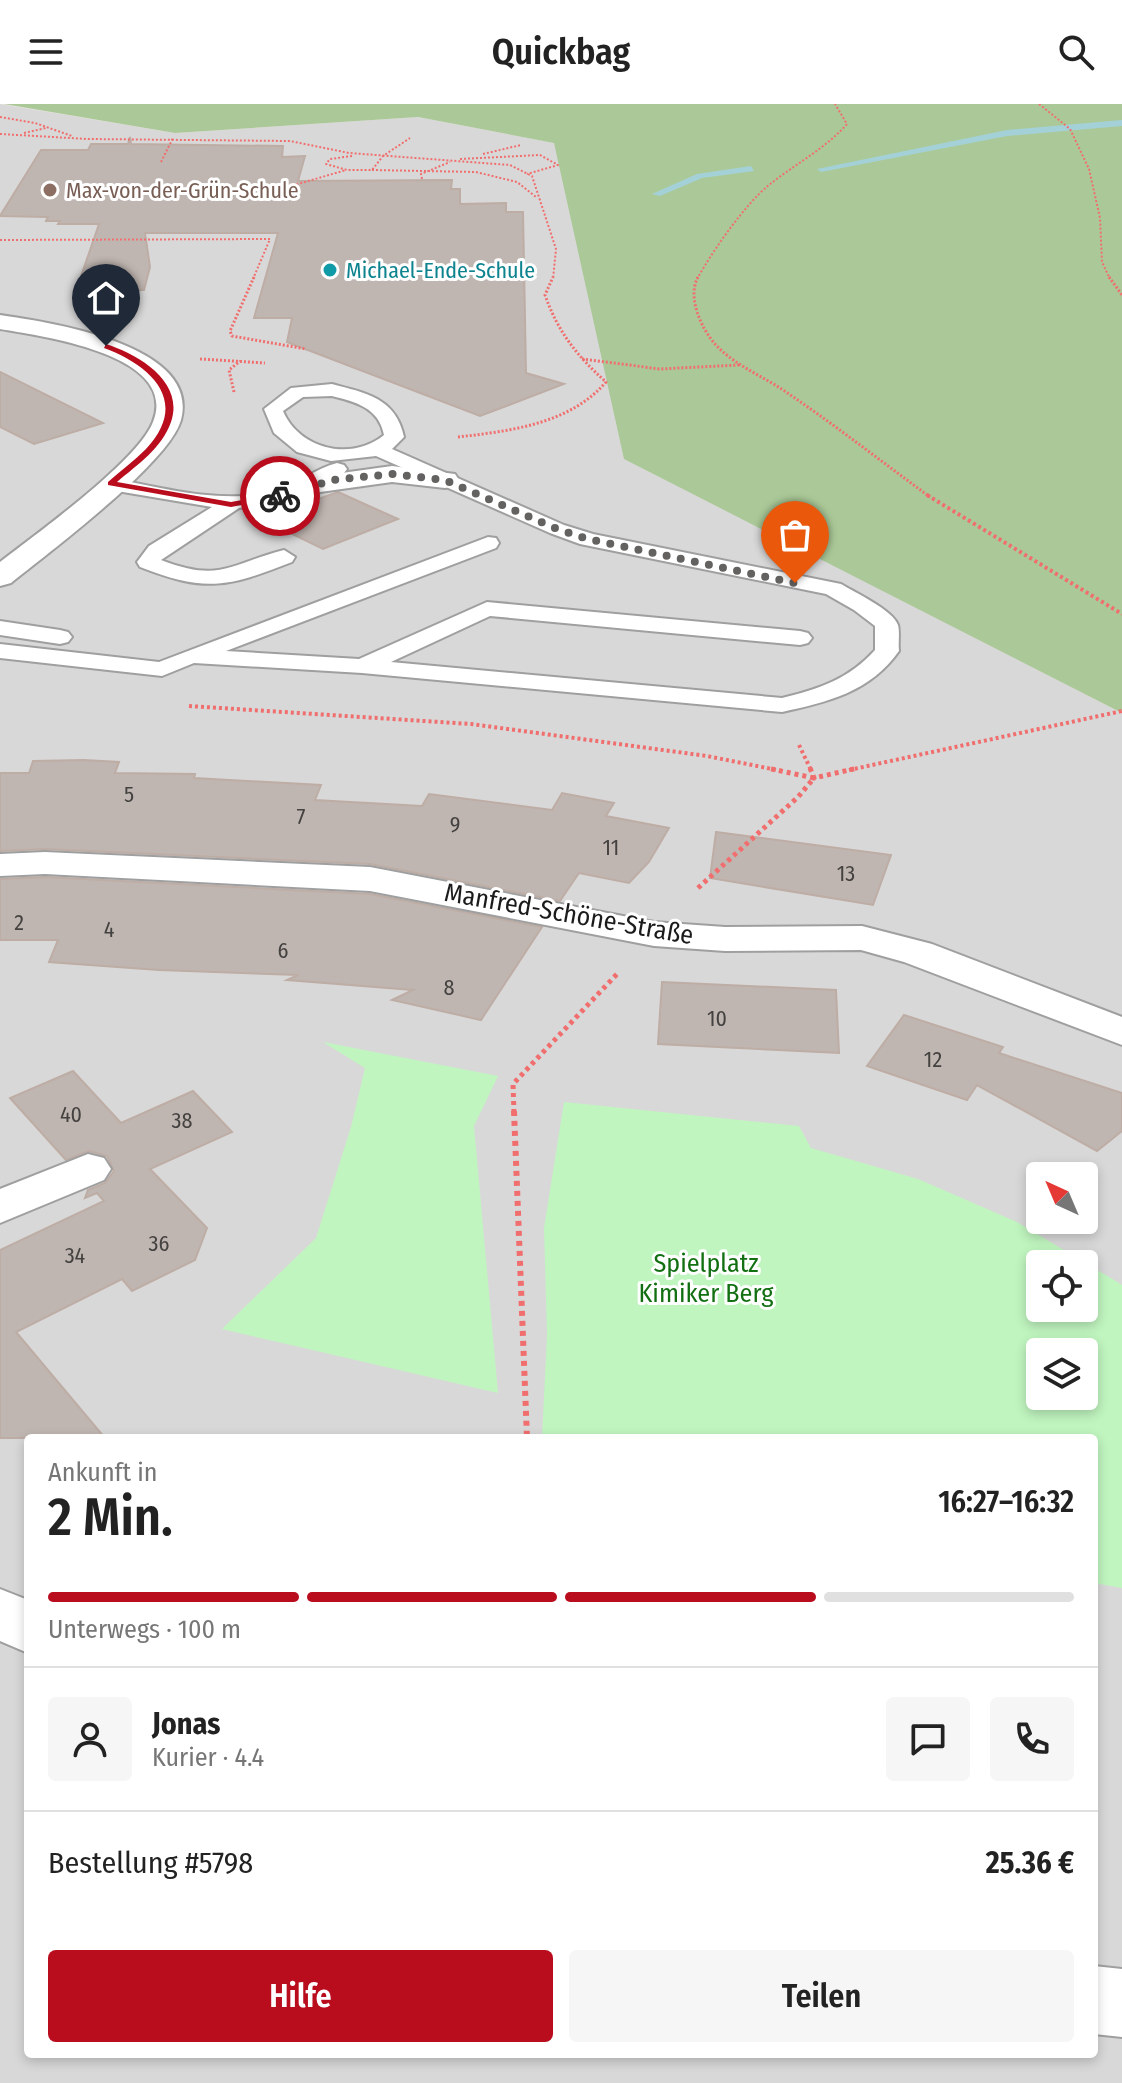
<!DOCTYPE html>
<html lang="de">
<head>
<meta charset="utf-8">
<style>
	body { margin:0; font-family:"Fira Sans Condensed",sans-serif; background:#f6f6f6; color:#222; height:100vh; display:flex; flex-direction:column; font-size:30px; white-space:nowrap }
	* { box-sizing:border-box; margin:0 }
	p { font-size:26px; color:#767676 }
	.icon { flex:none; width:44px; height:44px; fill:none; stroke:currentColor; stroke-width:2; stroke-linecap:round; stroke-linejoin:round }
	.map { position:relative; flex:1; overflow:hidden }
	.panel { position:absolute; left:24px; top:1330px; width:1074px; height:624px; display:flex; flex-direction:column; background:#fff; border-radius:8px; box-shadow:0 4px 12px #0003 }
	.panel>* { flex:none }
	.needle { width:52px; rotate:316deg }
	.fabs { position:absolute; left:1026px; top:1058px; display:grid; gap:16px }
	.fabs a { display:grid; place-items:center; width:72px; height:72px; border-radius:8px; background:#fff; box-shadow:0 4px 12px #0003; font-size:40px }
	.pin { position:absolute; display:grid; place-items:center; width:68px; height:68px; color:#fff; margin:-82px -34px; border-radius:50% 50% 50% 0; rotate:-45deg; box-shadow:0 0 8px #0007 }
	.pin .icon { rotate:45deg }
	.courier { position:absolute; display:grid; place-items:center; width:80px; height:80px; margin:-40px; border:6px solid #b90d1e; border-radius:50%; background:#fff; color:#222; box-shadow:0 2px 10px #0007 }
	.summary em { font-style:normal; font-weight:600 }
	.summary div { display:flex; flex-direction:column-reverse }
	.summary { display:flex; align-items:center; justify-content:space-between; height:136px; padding:0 24px }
	h1 { font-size:52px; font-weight:600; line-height:60px }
	.bar { display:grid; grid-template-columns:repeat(4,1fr); gap:12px 8px; align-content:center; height:96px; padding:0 24px }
	.bar i { height:10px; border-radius:6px; background:#e0e0e0 }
	.bar .current { background:#b90d1e }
	.bar p { grid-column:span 4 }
	.line { display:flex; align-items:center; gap:20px; padding:0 24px; border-top:2px solid #e0e0e0 }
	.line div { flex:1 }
	.round { display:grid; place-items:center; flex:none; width:84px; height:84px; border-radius:8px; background:#f6f6f6 }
	.cta { display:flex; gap:16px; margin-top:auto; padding:16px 24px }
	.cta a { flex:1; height:92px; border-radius:8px; background:#b90d1e; color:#fff; font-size:32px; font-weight:600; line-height:92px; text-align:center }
	.cta a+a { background:#f6f6f6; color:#222 }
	header { display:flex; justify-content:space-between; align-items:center; height:104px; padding:0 24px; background:#fff; font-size:36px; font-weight:600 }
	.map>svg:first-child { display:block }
	.residential { fill:#d9d8d8; fill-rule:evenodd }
	.forest { fill:#abc998 }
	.park { fill:#c0f5bf; fill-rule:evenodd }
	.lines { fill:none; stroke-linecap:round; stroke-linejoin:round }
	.stream { fill:#a4d1d7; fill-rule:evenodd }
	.building { fill:#c0b6b1; stroke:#bdada5; stroke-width:2 }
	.lane-casing { stroke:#9f9f9f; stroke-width:4 }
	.street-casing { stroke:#9f9f9f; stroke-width:4 }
	.path-far4 { stroke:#f06f6e; stroke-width:2; stroke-dasharray:2 2; stroke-linecap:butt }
	.path-far3 { stroke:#f06f6e; stroke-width:3; stroke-dasharray:2 2; stroke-linecap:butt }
	.path-far2 { stroke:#f06f6e; stroke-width:4; stroke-dasharray:3 3; stroke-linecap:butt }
	.path-far1 { stroke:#f06f6e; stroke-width:5; stroke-dasharray:4 4; stroke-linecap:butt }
	.path { stroke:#f06f6e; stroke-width:6; stroke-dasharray:5 5; stroke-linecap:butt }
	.lane { fill:#fff; fill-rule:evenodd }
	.street { fill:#fff; fill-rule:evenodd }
	.route { fill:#b90d1e }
	.done { stroke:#646260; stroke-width:8; stroke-dasharray:0 14.4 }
	.education-dot { fill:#8d6e63; stroke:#fff; stroke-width:3 }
	.culture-dot { fill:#0f9aa8; stroke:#fff; stroke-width:3 }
	.labels { text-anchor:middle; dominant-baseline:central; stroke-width:6; stroke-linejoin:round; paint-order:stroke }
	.far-education-label { font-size:22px; fill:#785e54; stroke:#fff; text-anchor:start }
	.far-culture-label { font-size:22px; fill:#0d838f; stroke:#fff; text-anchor:start }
	.number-label { font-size:22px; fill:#444240 }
	.street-label { font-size:26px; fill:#1b1b1b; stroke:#fff }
	.park-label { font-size:26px; fill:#137012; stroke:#fff }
</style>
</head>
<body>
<header><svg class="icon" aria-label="menu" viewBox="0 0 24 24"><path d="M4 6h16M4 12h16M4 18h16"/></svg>Quickbag<svg class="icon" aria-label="search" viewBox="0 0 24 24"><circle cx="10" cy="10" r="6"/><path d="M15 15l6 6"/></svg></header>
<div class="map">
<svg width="1122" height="1979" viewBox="0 0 1122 1979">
	<rect width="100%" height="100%" fill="#ece7e1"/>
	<!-- residential -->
	<path class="residential" d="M 0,0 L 175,29 L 418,13 L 555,39 L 625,355 L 1122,609 L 1122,1979 L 0,1979 ZM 1040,1072 L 1084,1072 L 1084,1116 L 1040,1116 ZM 1040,1160 L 1084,1160 L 1084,1204 L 1040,1204 ZM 1040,1248 L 1084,1248 L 1084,1292 L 1040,1292 ZM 28,1334 L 1094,1334 L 1094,1950 L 28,1950 Z"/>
	<!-- forest -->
	<polygon class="forest" points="4,0 1122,0 1122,609 624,355 554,39 418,13 175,29"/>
	<!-- park -->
	<g class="park">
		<polygon points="323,938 498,972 474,1022 498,1289 222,1225 316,1134 351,1023 365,964"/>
		<path d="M 564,998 L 799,1022 L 811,1044 L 918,1075 L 1017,1118 L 1119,1179 L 1122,1181 L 1122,1484 L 1094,1479 L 1094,1334 L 542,1334 L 547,1231 L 544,1124 ZM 1040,1160 L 1084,1160 L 1084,1204 L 1040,1204 ZM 1040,1248 L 1084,1248 L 1084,1292 L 1040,1292 Z"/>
	</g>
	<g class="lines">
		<!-- stream -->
		<g class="stream">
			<polygon points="1122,16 1122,22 1007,32 821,68 817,65 1007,26"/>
			<polygon points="751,62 754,67 702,74 660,92 652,90 697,70"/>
		</g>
	</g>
	<!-- building -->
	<g class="building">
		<polygon points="130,33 131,40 283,42 282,53 305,52 298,77 452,76 451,85 460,85 460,100 506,99 506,108 523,108 526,269 564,280 480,312 287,238 292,214 254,214 278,129 145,129 150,163 144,186 76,187 99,120 58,120 60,117 46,117 48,113 0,112 41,46 88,46 91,40 128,40"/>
		<polygon points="0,268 103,319 34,340 0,323"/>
		<polygon points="338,388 398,415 323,445 261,415"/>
		<polygon points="84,656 119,658 115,669 195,670 194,674 321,681 315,696 422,702 429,690 552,706 562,689 614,699 606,712 669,724 649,758 629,779 579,769 560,797 370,760 45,745 0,747 0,669 29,669 33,657"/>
		<polygon points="716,728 891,751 873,801 710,774"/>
		<polygon points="45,773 370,790 542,823 481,916 392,896 413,886 287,876 298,871 159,866 49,858 58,836 0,836 0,775"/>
		<polygon points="662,878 836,886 839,949 658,940"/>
		<polygon points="904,911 1003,943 999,949 1122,989 1122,1027 1097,1047 977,981 967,996 867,962"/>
		<polygon points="73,967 121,1019 193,987 232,1028 150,1065 207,1124 195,1156 132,1187 122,1175 16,1228 105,1334 0,1334 0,1146 104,1097 97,1089 85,1094 88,1086 105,1079 114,1067 107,1052 89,1047 66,1056 10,994"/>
	</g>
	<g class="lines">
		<defs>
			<g id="lane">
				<path d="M 332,280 C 366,289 396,294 404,333 L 392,345 L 564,421 L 593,430 L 841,480 C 854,488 893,506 898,521 C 900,529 898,539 899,547 C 870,588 828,598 782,608 L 362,569 L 194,559 L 162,572 L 0,554 L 0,540 L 159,558 L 488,433 L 496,434 L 499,439 L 496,444 L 226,547 L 359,555 L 487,498 L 800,527 L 808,529 L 812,534 L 808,539 L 800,541 L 490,512 L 391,558 L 782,594 C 819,585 849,575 875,546 L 875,522 L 854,506 L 826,490 L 580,440 L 550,429 L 376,352 L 331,357 L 297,348 L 274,329 L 264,305 L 291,284 ZM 332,292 C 356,298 379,304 384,331 C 351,358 299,345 283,307 L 303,293 Z"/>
				<path d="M 337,359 L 344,361 L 347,365 L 344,369 L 316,386 L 289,396 L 239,404 L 161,456 C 221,479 229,460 284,446 L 295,453 L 292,458 C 228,483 206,489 140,463 L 137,458 L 149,442 L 212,403 L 111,386 L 101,380 L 111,374 C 164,384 222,401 276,387 C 298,381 315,364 337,359 Z"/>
				<polygon points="0,517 60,526 68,528 72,533 68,538 60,540 0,531"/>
			</g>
			<g id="street">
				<path d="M 0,211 C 48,218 201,240 181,316 C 169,359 48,449 11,479 L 0,482 L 0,458 C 36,430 138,357 153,318 C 180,250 40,232 0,225 Z"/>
				<polygon points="392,362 455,370 459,376 455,382 445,384 392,378 313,389 303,387 299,381 303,375 313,373"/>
				<polygon points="45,748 370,763 654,818 725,823 862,822 932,840 1122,913 1122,941 904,858 861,846 725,847 654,842 370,787 45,770 0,772 0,750"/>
				<polygon points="88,1050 104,1054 111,1065 104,1076 0,1119 0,1085"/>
				<polygon points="0,1485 28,1496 28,1549 0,1537"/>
				<polygon points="1094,1862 1122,1865 1122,1933 1094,1930"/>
			</g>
		</defs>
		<!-- lane casing -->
		<use href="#lane" class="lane-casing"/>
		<!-- street casing -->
		<use href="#street" class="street-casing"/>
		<!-- path-far4 -->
		<g class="path-far4">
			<polyline points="1039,0 1070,25 1089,65 1100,114 1102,158 1110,175"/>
			<polyline points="0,13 35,19 72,32"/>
			<polyline points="24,29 46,24"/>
			<polyline points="0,30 88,35 290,37 349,49 510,61 532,72 556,145 553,175"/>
			<polyline points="483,50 521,41"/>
			<polyline points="352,52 330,55 326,60 347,66 372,66 383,52 410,34"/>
			<polyline points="460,55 540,51 558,61 527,70"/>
			<polyline points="161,58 173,34"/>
			<polyline points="372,66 476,68 517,78 536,93"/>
			<polyline points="422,75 421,70 450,58"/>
			<polyline points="281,85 346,66"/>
			<polyline points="0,136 270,135 253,175"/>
			<path d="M 697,175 C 712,148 745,100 769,81 C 795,60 825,45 847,20 L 835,0"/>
		</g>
		<!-- path-far3 -->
		<g class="path-far3">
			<polyline points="254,173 230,227 232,232 306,245"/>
			<path d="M 698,173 C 687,193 701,224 715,240 C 735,262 763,272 786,288 C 835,321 882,358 930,393"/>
			<polyline points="1109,173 1122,191"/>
			<polyline points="200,255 265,259"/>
			<polyline points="582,255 660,265 739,261"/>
			<polyline points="234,288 229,266 240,257"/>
			<path d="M 458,333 C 510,327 570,320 606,278 C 577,252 558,228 545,191 L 553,173"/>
		</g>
		<!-- path-far2 -->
		<g class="path-far2">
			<polyline points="927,391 1122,510"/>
			<polyline points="189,602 471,620 707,652 777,666"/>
			<polyline points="799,641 811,666"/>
			<polyline points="849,666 1122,607"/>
		</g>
		<!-- path-far1 -->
		<g class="path-far1">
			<polyline points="810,664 814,674 858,664"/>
			<polyline points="698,784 798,693 814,674 767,664"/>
			<polyline points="514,1009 513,980 617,870"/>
		</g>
		<!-- path -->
		<polyline class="path" points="514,1007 527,1334"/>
		<!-- lane -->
		<use href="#lane" class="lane"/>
		<!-- street -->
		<use href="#street" class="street"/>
	</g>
	<!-- route -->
	<path class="route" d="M 106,240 C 137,250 185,277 171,318 C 162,344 137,361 117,378 L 231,398 L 280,389 L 283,393 L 231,403 L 108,381 L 108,378 C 120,367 134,357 146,345 C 191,297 150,261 104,244 Z"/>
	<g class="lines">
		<!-- done -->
		<polyline class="done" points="280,392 333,376 392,370 445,376 557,425 588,435 795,479"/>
	</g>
	<!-- markers -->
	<circle class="education-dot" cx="50" cy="86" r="8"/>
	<circle class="culture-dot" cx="330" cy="166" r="8"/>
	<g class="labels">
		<!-- far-education labels -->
		<g class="far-education-label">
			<text x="66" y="86">Max-von-der-Grün-Schule</text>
		</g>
		<!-- far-culture labels -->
		<g class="far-culture-label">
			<text x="346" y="166">Michael-Ende-Schule</text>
		</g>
		<!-- number labels -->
		<g class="number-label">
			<text x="129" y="690">5</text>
			<text x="301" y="712">7</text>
			<text x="455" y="720">9</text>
			<text x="611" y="743">11</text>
			<text x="846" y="769">13</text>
			<text x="19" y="818">2</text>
			<text x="109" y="825">4</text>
			<text x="283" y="846">6</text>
			<text x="449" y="883">8</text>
			<text x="717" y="914">10</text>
			<text x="933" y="955">12</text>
			<text x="71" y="1010">40</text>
			<text x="182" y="1016">38</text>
			<text x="159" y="1139">36</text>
			<text x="75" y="1151">34</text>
		</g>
		<!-- street labels -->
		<g class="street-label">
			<text transform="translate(569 810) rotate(10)">Manfred-Schöne-Straße</text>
		</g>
		<!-- park labels -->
		<g class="park-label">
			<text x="706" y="1159">Spielplatz<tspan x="706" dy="30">Kimiker Berg</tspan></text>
		</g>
	</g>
</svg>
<div class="fabs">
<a><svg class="needle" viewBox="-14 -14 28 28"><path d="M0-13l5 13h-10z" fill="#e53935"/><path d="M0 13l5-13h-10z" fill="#767676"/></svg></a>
<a><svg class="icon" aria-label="locate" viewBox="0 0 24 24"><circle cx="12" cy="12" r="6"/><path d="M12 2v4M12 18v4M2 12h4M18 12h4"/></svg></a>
<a><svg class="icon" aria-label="layers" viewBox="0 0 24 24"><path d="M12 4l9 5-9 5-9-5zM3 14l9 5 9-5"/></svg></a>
</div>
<div class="pin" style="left:795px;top:479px;background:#ea580c"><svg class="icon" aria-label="bag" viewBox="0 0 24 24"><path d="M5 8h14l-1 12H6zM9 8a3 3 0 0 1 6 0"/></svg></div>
<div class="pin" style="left:106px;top:242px;background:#1f2937"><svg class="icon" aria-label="home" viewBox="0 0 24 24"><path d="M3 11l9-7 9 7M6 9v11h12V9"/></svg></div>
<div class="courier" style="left:280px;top:392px"><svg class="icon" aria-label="bike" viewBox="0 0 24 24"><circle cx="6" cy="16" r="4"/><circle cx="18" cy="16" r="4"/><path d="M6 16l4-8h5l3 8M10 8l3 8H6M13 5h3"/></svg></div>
<section class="panel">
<div class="summary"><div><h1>2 Min.</h1><p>Ankunft in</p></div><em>16:27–16:32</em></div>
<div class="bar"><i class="current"></i><i class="current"></i><i class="current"></i><i></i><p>Unterwegs · 100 m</p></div>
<div class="line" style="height:144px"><a class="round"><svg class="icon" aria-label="person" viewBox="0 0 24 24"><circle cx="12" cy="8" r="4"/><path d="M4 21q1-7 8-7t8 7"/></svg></a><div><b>Jonas</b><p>Kurier · 4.4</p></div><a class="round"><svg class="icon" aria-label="chat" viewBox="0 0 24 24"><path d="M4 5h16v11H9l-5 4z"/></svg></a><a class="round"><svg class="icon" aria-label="phone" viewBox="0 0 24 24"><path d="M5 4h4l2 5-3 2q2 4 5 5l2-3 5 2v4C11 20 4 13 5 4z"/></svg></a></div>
<div class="line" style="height:104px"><div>Bestellung #5798</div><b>25.36 €</b></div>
<div class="cta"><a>Hilfe</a><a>Teilen</a></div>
</section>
</div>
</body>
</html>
